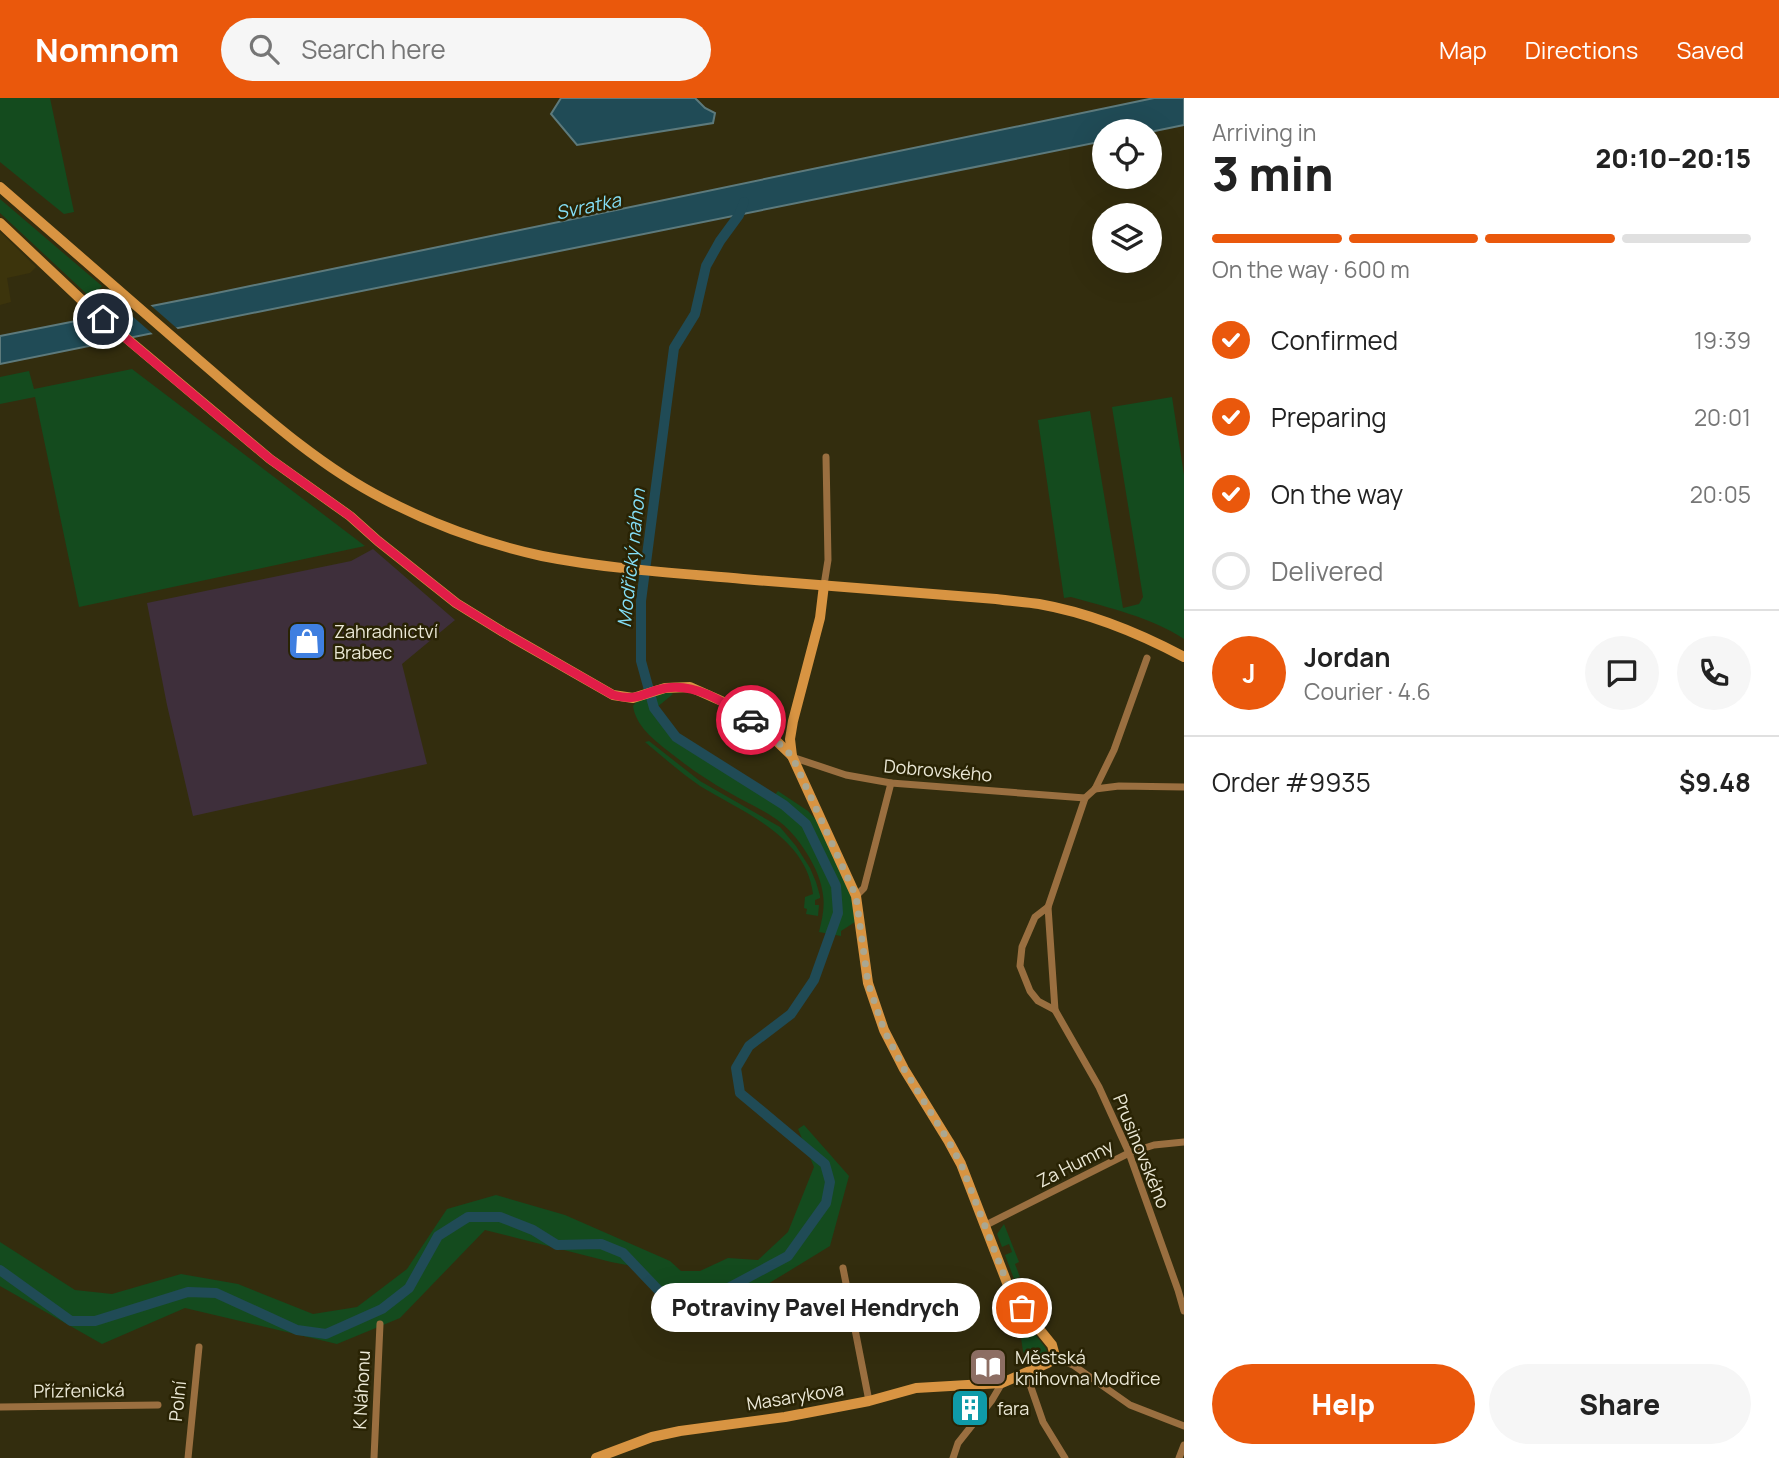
<!DOCTYPE html>
<html lang="en">
<head>
<meta charset="utf-8">
<style>
	body { margin:0; font-family:Manrope,sans-serif; background:#f6f6f6; color:#222; height:100vh; display:flex; flex-direction:column; font-size:26px; white-space:nowrap }
	* { box-sizing:border-box; margin:0 }
	p { font-size:23px; color:#767676 }
	.icon { flex:none; width:38px; height:38px; fill:none; stroke:currentColor; stroke-width:2; stroke-linecap:round; stroke-linejoin:round }
	.map { position:relative; flex:1; overflow:hidden }
	.drawer { display:flex; flex-direction:column; background:#fff; width:595px }
	.drawer>* { flex:none }
	.tools { position:absolute; left:1092px; top:21px; display:grid; gap:14px }
	.tools a { display:grid; place-items:center; width:70px; height:70px; border-radius:50%; background:#fff; box-shadow:0 7px 28px #0002; font-size:35px }
	.pin { position:absolute; display:grid; place-items:center; width:60px; height:60px; color:#fff; margin:-30px; border:4px solid #fff; border-radius:50%; box-shadow:0 2px 7px #0007 }
	.courier { position:absolute; display:grid; place-items:center; width:70px; height:70px; margin:-35px; border:5px solid #e11d48; border-radius:50%; background:#fff; color:#222; box-shadow:0 2px 9px #0007 }
	.bubble { position:absolute; height:49px; border-radius:24px; background:#fff; box-shadow:0 7px 28px #0002; font-size:23px; font-weight:800; line-height:49px; text-align:center }
	.headline em { font-style:normal; font-weight:800 }
	.headline div { display:flex; flex-direction:column-reverse }
	.headline { display:flex; align-items:center; justify-content:space-between; height:119px; padding:0 28px }
	h1 { font-size:46px; font-weight:800; line-height:52px }
	.bar { display:grid; grid-template-columns:repeat(4,1fr); gap:10px 7px; align-content:center; height:84px; padding:0 28px }
	.bar i { height:9px; border-radius:5px; background:#e0e0e0 }
	.bar .on { background:#ea580c }
	.bar p { grid-column:span 4 }
	.line { display:flex; align-items:center; gap:18px; padding:0 28px; border-top:2px solid #e0e0e0 }
	.line div { flex:1 }
	.round { display:grid; place-items:center; flex:none; width:74px; height:74px; border-radius:37px; background:#f6f6f6 }
	ol { padding:0 28px; list-style:none }
	li { display:flex; align-items:center; gap:21px; height:77px }
	li p { margin-inline-start:auto }
	li .icon { padding:7px; border-radius:50%; background:#ea580c; color:#fff; stroke-width:4 }
	li:last-child { color:#767676 }
	li i { width:38px; height:38px; border:4px solid #e0e0e0; border-radius:50% }
	.cta { display:flex; gap:14px; margin-top:auto; padding:14px 28px }
	.cta a { flex:1; height:80px; border-radius:42px; background:#ea580c; color:#fff; font-size:28px; font-weight:800; line-height:80px; text-align:center }
	.cta a+a { background:#f6f6f6; color:#222 }
	header { display:flex; align-items:center; gap:42px; box-sizing:border-box; height:98px; padding:0 35px; background:#ea580c; color:#fff }
	header strong { font-size:33px }
	nav { display:flex; gap:38px; margin-inline-start:auto; font-size:24px }
	.search { width:490px; height:63px; background:#f6f6f6; display:flex; align-items:center; gap:18px; box-sizing:border-box; padding:0 24px; border-radius:38px; color:#767676; font-size:26px }
	main { display:flex; flex:1; min-height:0 }
	.map>svg:first-child { display:block }
	.commercial { fill:#3e2f3b }
	.built { fill:#3c340c }
	.green { fill:#144b1e }
	.water { fill:#204b56; stroke:#5d7a7c; stroke-width:2 }
	.pier { fill:#332d0e }
	.lines { fill:none; stroke-linecap:round; stroke-linejoin:round }
	.canal { stroke:#204b56; stroke-width:10 }
	.street { stroke:#9a6f40; stroke-width:7 }
	.secondary { stroke:#d89442; stroke-width:10 }
	.done { stroke:#aba790; stroke-width:7; stroke-dasharray:0 12.6 }
	.route { stroke:#e11d48; stroke-width:9 }
	.labels { text-anchor:middle; dominant-baseline:central; stroke-width:5; stroke-linejoin:round; paint-order:stroke }
	.poi-label { font-size:18px; fill:#ebe8d6; stroke:#292304; text-anchor:start }
	.street-label { font-size:18px; fill:#ebe8d6; stroke:#292304 }
	.water-label { font-size:19px; font-style:italic; fill:#84dff7; stroke:#292304 }
</style>
</head>
<body>
<header>
<strong>Nomnom</strong>
<div class="search"><svg class="icon" aria-label="search" viewBox="0 0 24 24"><circle cx="10" cy="10" r="6"/><path d="M15 15l6 6"/></svg>Search here</div>
<nav><a>Map</a><a>Directions</a><a>Saved</a></nav>
</header>
<main>
<div class="map">
<svg width="1184" height="1360" viewBox="0 0 1184 1360">
	<rect width="100%" height="100%" fill="#332d0e"/>
	<!-- commercial -->
	<polygon class="commercial" points="373,451 455,522 402,566 427,666 193,718 167,607 147,505 351,463"/>
	<!-- built -->
	<polygon class="built" points="0,134 36,169 30,175 7,180 11,204 0,207"/>
	<!-- green -->
	<g class="green">
		<polygon points="0,0 50,0 74,114 64,116 0,64"/>
		<polygon points="0,101 102,188 91,200 0,115"/>
		<polygon points="132,271 365,448 79,509 35,299 0,306 0,279 29,273 34,291"/>
		<path d="M 1172,299 L 1184,377 L 1184,541 C 1151,519 1109,510 1071,499 L 1064,500 L 1038,322 L 1090,313 L 1123,510 L 1139,506 L 1143,499 L 1112,309 Z"/>
		<path d="M 665,592 L 673,596 L 656,610 L 677,638 L 774,698 L 778,693 L 808,713 L 818,724 L 851,799 L 855,824 L 841,833 L 841,838 L 819,834 C 822,822 825,809 823,797 C 821,772 797,735 776,721 C 762,711 745,704 730,695 C 708,683 688,669 668,653 C 653,641 636,628 633,608 L 637,603 Z"/>
		<path d="M 649,643 L 700,683 L 780,729 L 796,748 L 810,770 L 816,784 L 820,798 L 820,800 L 815,802 L 815,807 L 819,807 L 818,818 L 806,816 L 807,811 L 804,810 L 805,799 L 813,796 C 806,738 744,715 700,688 C 681,675 663,659 645,644 Z"/>
		<polygon points="804,1027 849,1078 830,1148 722,1214 678,1220 632,1168 611,1164 485,1132 400,1220 337,1246 185,1210 102,1246 0,1188 0,1144 75,1192 112,1196 181,1176 238,1186 313,1216 357,1209 407,1171 447,1111 496,1097 565,1117 670,1163 681,1173 700,1173 728,1160 758,1162 788,1134 814,1069 798,1031"/>
		<polygon points="1004,1126 1019,1164 1015,1166 1020,1179 1014,1181 1005,1157 1012,1154 1009,1146 1002,1149 997,1136"/>
		<path d="M 1034,1235 L 1045,1249 L 1048,1255 C 1044,1262 1034,1264 1028,1265 L 1023,1253 L 1021,1240 Z"/>
	</g>
	<!-- water -->
	<g class="water">
		<polygon points="561,0 695,0 705,10 715,15 713,25 577,47 551,16"/>
		<polygon points="1154,0 1184,0 1184,27 1150,34 1104,33 1104,43 0,266 0,238 212,196"/>
	</g>
	<!-- pier -->
	<polygon class="pier" points="148,205 180,233 155,238 123,210"/>
	<g class="lines">
		<!-- canal -->
		<polyline class="canal" points="0,1172 71,1223 95,1223 188,1194 216,1195 297,1232 326,1236 382,1211 409,1190 438,1138 468,1119 500,1119 533,1132 557,1147 601,1146 623,1155 663,1197 690,1202 721,1194 788,1158 826,1105 830,1084 825,1066 740,995 736,970 749,948 791,916 814,882 838,815 836,788 806,726 784,707 676,639 654,610 641,563 641,503 674,250 695,216 706,168 720,143 739,117 744,104"/>
		<!-- street -->
		<g class="street">
			<polyline points="824,487 828,462 826,359"/>
			<polyline points="1147,560 1114,652 1095,691 1085,700 1048,809 1055,912 1099,989 1129,1055 1178,1192 1184,1213"/>
			<polyline points="792,659 846,677 891,685 1085,700"/>
			<polyline points="1095,691 1119,688 1184,689"/>
			<polyline points="856,798 864,790 891,685"/>
			<polyline points="1048,809 1035,819 1022,849 1020,868 1030,893 1038,903 1055,912"/>
			<polyline points="984,1128 1129,1055 1154,1047 1184,1044"/>
			<polyline points="843,1170 869,1303"/>
			<polyline points="1055,1258 1073,1267 1130,1307 1184,1328"/>
			<polyline points="1026,1275 1043,1324 1065,1360"/>
			<polyline points="0,1309 158,1307"/>
			<polyline points="188,1360 199,1249"/>
			<polyline points="374,1360 380,1226"/>
			<polyline points="953,1360 958,1345 992,1302 1002,1285"/>
			<polyline points="1179,1360 1184,1347"/>
		</g>
		<!-- secondary -->
		<g class="secondary">
			<path d="M 0,89 C 67,147 133,205 200,263 C 256,311 317,367 384,401 C 434,427 487,446 542,458 C 608,471 676,475 743,481 C 827,488 911,494 996,501 C 1010,503 1025,504 1039,506 C 1090,515 1139,535 1184,559"/>
			<polyline points="0,125 88,208 270,361 350,418 378,443 456,505 503,534 613,597 633,600 665,590 690,589 726,605 762,629 792,658"/>
			<polyline points="596,1360 652,1339 680,1333 785,1319 869,1303 916,1290 1002,1285 1048,1265 1055,1258 1052,1247 1022,1210 1009,1190 961,1066 949,1044 904,971 884,932 868,885 856,798 792,658 790,641 793,623 820,520 824,487"/>
		</g>
	</g>
	<g class="lines">
		<!-- done -->
		<polyline class="done" points="751,622 762,629 792,658 856,798 868,885 884,932 904,971 949,1044 961,1066 1009,1190 1022,1210"/>
		<!-- route -->
		<path class="route" d="M 103,221 L 270,361 L 350,418 L 378,443 L 456,505 L 503,534 L 613,597 C 641,604 642,594 666,590 C 697,585 725,605 751,622"/>
	</g>
	<!-- icons -->
	<defs>
		<symbol id="shop-square" viewBox="-11 -11 22 22"><rect x="-9" y="-9" width="18" height="18" rx="4" fill="#3f7fe0" stroke="#292304"/><path d="M-5-2.5h2.3a2.7 3.5 0 0 1 5.4 0H5L5.5 6h-11ZM-1.5-2.5h3a1.5 2.3 0 0 0-3 0Z" fill="#fff"/></symbol>
		<symbol id="library-square" viewBox="-11 -11 22 22"><rect x="-9" y="-9" width="18" height="18" rx="4" fill="#8d6e63" stroke="#292304"/><path d="M-6-4Q-3-5.5-.7-3.5V5Q-3 3-6 4ZM6-4Q3-5.5 .7-3.5V5Q3 3 6 4Z" fill="#fff"/></symbol>
		<symbol id="building-square" viewBox="-11 -11 22 22"><rect x="-9" y="-9" width="18" height="18" rx="4" fill="#0f9aa8" stroke="#292304"/><path d="M-4-6H4V6H1V3H-1V6H-4ZM-2.5-4.3h1.7v1.8h-1.7ZM.8-4.3h1.7v1.8H.8ZM-2.5-1h1.7V.8h-1.7ZM.8-1h1.7V.8H.8Z" fill="#fff"/></symbol>
	</defs>
	<g fill-rule="evenodd">
		<use href="#shop-square" x="285" y="521" width="44" height="44"/>
		<use href="#library-square" x="966" y="1247" width="44" height="44"/>
		<use href="#building-square" x="948" y="1288" width="44" height="44"/>
	</g>
	<g class="labels">
		<!-- poi labels -->
		<g class="poi-label">
			<text x="334" y="533">Zahradnictví<tspan x="334" dy="21">Brabec</tspan></text>
			<text x="1015" y="1259">Městská<tspan x="1015" dy="21">knihovna Modřice</tspan></text>
			<text x="997" y="1310">fara</text>
		</g>
		<!-- street labels -->
		<g class="street-label">
			<text transform="translate(938 672) rotate(5)">Dobrovského</text>
			<text transform="translate(1142 1053) rotate(68)">Prusinovského</text>
			<text transform="translate(1075 1065) rotate(-27)">Za Humny</text>
			<text transform="translate(79 1292) rotate(-1)">Přízřenická</text>
			<text transform="translate(361 1292) rotate(-87)">K Náhonu</text>
			<text transform="translate(795 1298) rotate(-9)">Masarykova</text>
			<text transform="translate(177 1303) rotate(-84)">Polní</text>
		</g>
		<!-- water labels -->
		<g class="water-label">
			<text transform="translate(588 108) rotate(-12)">Svratka</text>
			<text transform="translate(631 460) rotate(-84)">Modřický náhon</text>
		</g>
	</g>
</svg>
<div class="tools">
<a><svg class="icon" aria-label="locate" viewBox="0 0 24 24"><circle cx="12" cy="12" r="6"/><path d="M12 2v4M12 18v4M2 12h4M18 12h4"/></svg></a>
<a><svg class="icon" aria-label="layers" viewBox="0 0 24 24"><path d="M12 4l9 5-9 5-9-5zM3 14l9 5 9-5"/></svg></a>
</div>
<div class="pin" style="left:1022px;top:1210px;background:#ea580c"><svg class="icon" aria-label="bag" viewBox="0 0 24 24"><path d="M5 8h14l-1 12H6zM9 8a3 3 0 0 1 6 0"/></svg></div>
<div class="pin" style="left:103px;top:221px;background:#1f2937"><svg class="icon" aria-label="home" viewBox="0 0 24 24"><path d="M3 11l9-7 9 7M6 9v11h12V9"/></svg></div>
<div class="courier" style="left:751px;top:622px"><svg class="icon" aria-label="car" viewBox="0 0 24 24"><path d="M5 17H2v-5l4-1 3-4h7l3 4 3 1v5h-3M9 17h6M6 11h13"/><circle cx="7" cy="17" r="2"/><circle cx="17" cy="17" r="2"/></svg></div>
<div class="bubble" style="left:651px;top:1185px;width:329px">Potraviny Pavel Hendrych</div>
</div>
<section class="drawer">
<div class="headline"><div><h1>3 min</h1><p>Arriving in</p></div><em>20:10–20:15</em></div>
<div class="bar"><i class="on"></i><i class="on"></i><i class="on"></i><i></i><p>On the way · 600 m</p></div>
<ol>
<li><svg class="icon" aria-label="check" viewBox="0 0 24 24"><path d="M5 12l5 5 9-10"/></svg>Confirmed<p>19:39</p></li>
<li><svg class="icon" aria-label="check" viewBox="0 0 24 24"><path d="M5 12l5 5 9-10"/></svg>Preparing<p>20:01</p></li>
<li><svg class="icon" aria-label="check" viewBox="0 0 24 24"><path d="M5 12l5 5 9-10"/></svg>On the way<p>20:05</p></li>
<li><i></i>Delivered</li>
</ol>
<div class="line" style="height:126px"><b class="round" style="background:#ea580c;color:#fff">J</b><div><b>Jordan</b><p>Courier · 4.6</p></div><a class="round"><svg class="icon" aria-label="chat" viewBox="0 0 24 24"><path d="M4 5h16v11H9l-5 4z"/></svg></a><a class="round"><svg class="icon" aria-label="phone" viewBox="0 0 24 24"><path d="M5 4h4l2 5-3 2q2 4 5 5l2-3 5 2v4C11 20 4 13 5 4z"/></svg></a></div>
<div class="line" style="height:91px"><div>Order #9935</div><b>$9.48</b></div>
<div class="cta"><a>Help</a><a>Share</a></div>
</section>
</main>
</body>
</html>
